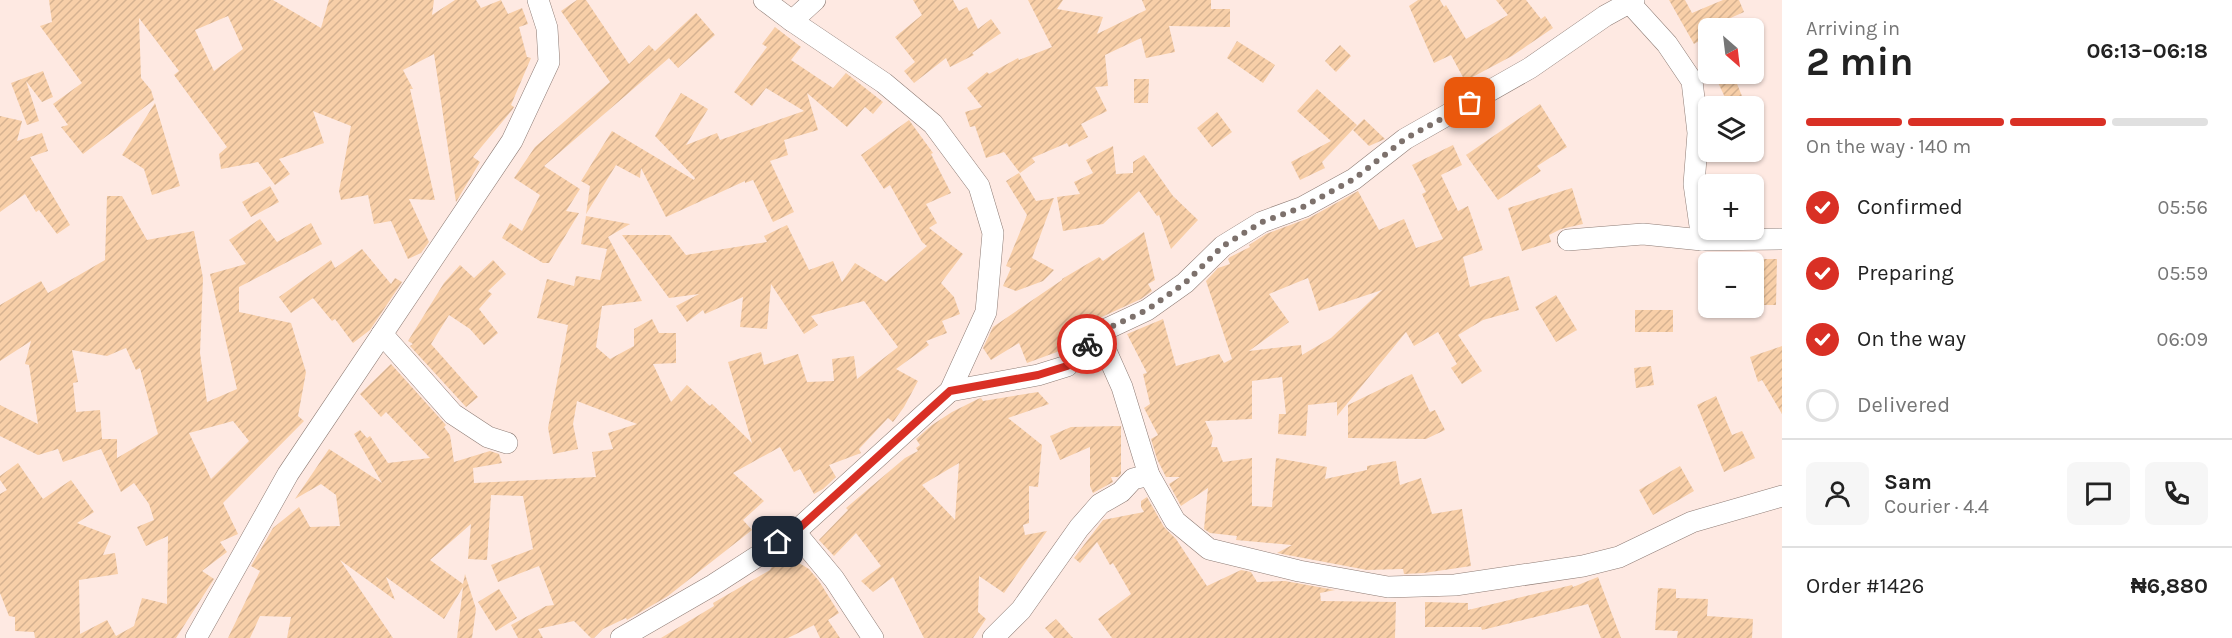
<!DOCTYPE html>
<html lang="en">
<head>
<meta charset="utf-8">
<style>
	body { margin:0; font-family:Karla,sans-serif; background:#f6f6f6; color:#222; height:100vh; display:flex; flex-direction:column; font-size:22px; white-space:nowrap }
	* { box-sizing:border-box; margin:0 }
	p { font-size:20px; color:#767676 }
	.icon { flex:none; width:33px; height:33px; fill:none; stroke:currentColor; stroke-width:2; stroke-linecap:round; stroke-linejoin:round }
	.map { position:relative; flex:1; overflow:hidden }
	.details { display:flex; flex-direction:column; background:#fff; width:450px }
	.details>* { flex:none }
	.needle { width:39px; rotate:152deg }
	.tools { position:absolute; left:1698px; top:18px; display:grid; gap:12px }
	.tools a { display:grid; place-items:center; width:66px; height:66px; border-radius:9px; background:#fff; box-shadow:0 2px 4px #0004; font-size:30px }
	.pin { position:absolute; display:grid; place-items:center; width:51px; height:51px; color:#fff; margin:-26px; border-radius:12px; box-shadow:0 3px 9px #0006 }
	.courier { position:absolute; display:grid; place-items:center; width:60px; height:60px; margin:-30px; border:4px solid #d93025; border-radius:50%; background:#fff; color:#222; box-shadow:0 2px 8px #0007 }
	.head em { font-style:normal; font-weight:700 }
	.head div { display:flex; flex-direction:column-reverse }
	.head { display:flex; align-items:center; justify-content:space-between; height:102px; padding:0 24px }
	h1 { font-size:39px; font-weight:700; line-height:45px }
	.bar { display:grid; grid-template-columns:repeat(4,1fr); gap:9px 6px; align-content:center; height:72px; padding:0 24px }
	.bar i { height:8px; border-radius:4px; background:#e0e0e0 }
	.bar .selected { background:#d93025 }
	.bar p { grid-column:span 4 }
	.line { display:flex; align-items:center; gap:15px; padding:0 24px; border-top:2px solid #e0e0e0 }
	.line div { flex:1 }
	.round { display:grid; place-items:center; flex:none; width:63px; height:63px; border-radius:9px; background:#f6f6f6 }
	ol { padding:0 24px; list-style:none }
	li { display:flex; align-items:center; gap:18px; height:66px }
	li p { margin-inline-start:auto }
	li .icon { padding:6px; border-radius:50%; background:#d93025; color:#fff; stroke-width:4 }
	li:last-child { color:#767676 }
	li i { width:33px; height:33px; border:3px solid #e0e0e0; border-radius:50% }
	main { display:flex; flex:1; min-height:0 }
	.map>svg:first-child { display:block }
	.building { fill:url(#building-hatch); fill-rule:evenodd }
	.lines { fill:none; stroke-linecap:round; stroke-linejoin:round }
	.street-casing { stroke:#8e7c75; stroke-width:22 }
	.street { stroke:#fff; stroke-width:21 }
	.done { stroke:#7d716c; stroke-width:6; stroke-dasharray:0 10.8 }
	.route { stroke:#d93025; stroke-width:8 }
</style>
</head>
<body>
<main>
<div class="map">
<svg width="1782" height="638" viewBox="0 0 1782 638">
	<defs>
		<pattern id="building-hatch" width="6" height="6" patternUnits="userSpaceOnUse" patternTransform="scale(1.5)"><rect width="6" height="6" fill="#f8cfa8"/><path d="M-1 1l2-2M0 6l6-6M5 7l2-2" fill="none" stroke="#d5b291"/></pattern>
	</defs>
	<rect width="100%" height="100%" fill="#fee9e2"/>
	<!-- building -->
	<g class="building">
		<path d="M 49,0 L 273,0 L 321,28 L 329,0 L 434,0 L 432,15 L 455,0 L 476,0 L 481,8 L 501,0 L 508,14 L 522,8 L 528,24 L 519,27 L 527,57 L 531,58 L 511,105 L 514,107 L 512,110 L 473,157 L 480,162 L 456,202 L 434,54 L 403,70 L 413,89 L 410,89 L 435,200 L 409,199 L 429,242 L 421,253 L 408,259 L 391,221 L 374,224 L 368,195 L 341,200 L 339,191 L 351,126 L 313,111 L 324,143 L 279,159 L 290,174 L 275,185 L 258,162 L 221,169 L 219,154 L 227,147 L 174,75 L 179,71 L 139,18 L 141,78 L 151,90 L 154,100 L 83,154 L 61,127 L 68,125 L 53,104 L 82,83 L 40,26 L 52,22 ZM 228,16 L 243,49 L 214,71 L 195,30 Z"/>
		<polygon points="577,0 586,0 629,64 649,45 655,51 696,13 715,35 678,68 669,58 544,166 580,189 566,211 579,213 549,263 543,263 502,238 510,223 522,231 540,195 514,178 535,147 610,82 561,11"/>
		<polygon points="913,0 953,0 959,11 967,7 978,29 991,19 1001,33 972,53 974,55 950,67 946,58 914,83 904,71 915,62 895,37 922,15"/>
		<polygon points="1028,0 1063,0 1057,9 1103,17 1097,34 1146,10 1142,0 1211,0 1211,9 1230,9 1230,27 1169,26 1175,52 1146,58 1141,38 1105,55 1108,86 1095,87 1107,111 1081,124 1088,137 1069,147 1067,143 1032,158 1035,162 1020,173 1004,152 986,158 975,126 970,127 965,112 982,107 967,88 987,72 989,74 1018,58 1019,60 1052,47"/>
		<polygon points="1418,0 1440,0 1444,7 1446,5 1466,39 1508,15 1496,0 1526,0 1541,19 1545,16 1553,28 1512,56 1465,81 1451,55 1434,63 1409,6"/>
		<polygon points="1669,0 1685,0 1692,13 1723,0 1739,0 1744,12 1708,28 1708,62 1699,41 1694,44"/>
		<polygon points="775,27 801,47 791,60 833,88 846,73 883,102 873,114 865,107 847,127 807,93 818,130 784,140 788,155 770,161 794,212 773,222 753,180 745,183 745,181 666,217 641,168 640,178 616,165 586,214 590,186 581,181 612,131 694,180 695,178 655,136 681,93 708,109 686,145 717,133 720,140 804,111 766,88 752,106 734,92 767,47 762,44"/>
		<polygon points="1237,41 1275,65 1263,83 1227,58"/>
		<polygon points="1340,45 1351,56 1336,72 1325,61"/>
		<polygon points="43,71 53,97 42,102 26,81 39,121 27,125 11,83"/>
		<polygon points="1714,74 1733,74 1746,106 1729,106"/>
		<polygon points="1134,79 1149,79 1148,103 1134,103"/>
		<polygon points="1317,89 1357,125 1322,162 1325,168 1300,180 1291,162 1331,141 1297,111"/>
		<polygon points="155,103 180,186 152,195 144,169 122,155"/>
		<polygon points="1540,104 1567,147 1537,166 1541,171 1498,200 1466,155"/>
		<polygon points="1217,112 1232,132 1212,147 1197,128"/>
		<polygon points="0,116 22,121 17,141 42,133 48,151 30,157 70,225 57,234 39,210 36,212 25,194 0,212"/>
		<polygon points="1364,119 1385,139 1369,146 1353,130"/>
		<polygon points="909,120 933,153 931,154 951,193 926,204 937,223 929,228 963,254 941,283 954,297 960,314 942,321 947,333 926,341 929,345 896,369 918,381 904,407 893,422 888,418 859,449 861,453 829,465 836,477 823,489 814,494 800,469 794,472 780,447 733,473 764,501 743,520 752,530 668,596 627,620 626,618 603,629 594,638 591,638 574,621 538,629 543,638 518,638 511,625 546,606 554,605 539,566 498,582 491,565 533,549 523,496 491,495 487,560 468,559 471,524 430,560 463,584 465,574 476,609 472,638 457,638 463,587 444,619 386,577 395,600 340,560 393,638 287,638 291,617 260,616 250,638 228,638 260,571 251,566 273,528 299,507 310,527 340,526 336,495 321,484 295,499 329,449 382,483 354,434 360,430 367,438 370,436 388,463 430,458 386,412 381,417 360,394 391,364 446,425 444,427 450,435 454,462 490,451 499,454 502,463 473,468 474,483 596,477 592,452 613,449 608,433 637,424 577,401 573,424 578,449 553,454 548,428 568,325 537,318 547,279 574,286 576,276 600,280 607,249 581,244 586,216 630,224 608,237 642,301 602,306 596,347 610,359 634,346 634,329 652,319 659,333 676,333 676,363 653,364 671,402 687,385 710,406 712,404 752,443 728,362 761,352 764,365 798,354 807,382 834,381 832,359 854,356 857,379 898,347 864,301 811,316 818,325 804,334 771,284 767,329 740,327 743,297 705,314 703,310 687,322 676,306 699,294 669,298 622,235 670,235 686,255 767,242 764,236 787,225 809,270 833,261 842,282 855,263 886,282 927,246 922,242 890,185 884,189 861,155"/>
		<path d="M 1453,145 L 1462,165 L 1441,175 L 1458,211 L 1468,206 L 1483,250 L 1463,257 L 1470,287 L 1509,276 L 1519,310 L 1483,320 L 1458,335 L 1482,371 L 1462,384 L 1451,368 L 1457,364 L 1438,332 L 1414,346 L 1406,332 L 1337,416 L 1337,402 L 1308,405 L 1306,436 L 1278,434 L 1279,414 L 1286,414 L 1282,377 L 1252,381 L 1252,419 L 1205,421 L 1213,438 L 1211,447 L 1217,447 L 1223,462 L 1252,458 L 1252,506 L 1272,507 L 1276,458 L 1327,467 L 1325,479 L 1367,470 L 1367,466 L 1396,461 L 1400,485 L 1421,478 L 1432,514 L 1462,509 L 1471,566 L 1424,573 L 1404,574 L 1403,569 L 1367,570 L 1277,553 L 1292,545 L 1236,540 L 1237,536 L 1210,533 L 1204,529 L 1208,488 L 1181,506 L 1169,484 L 1180,477 L 1166,477 L 1157,459 L 1151,439 L 1158,435 L 1144,408 L 1150,404 L 1143,374 L 1147,373 L 1127,334 L 1163,319 L 1176,366 L 1219,354 L 1224,363 L 1232,359 L 1206,281 L 1218,268 L 1230,264 L 1228,259 L 1230,257 L 1250,247 L 1249,245 L 1266,234 L 1309,218 L 1358,191 L 1379,230 L 1404,219 L 1416,248 L 1443,239 L 1422,194 L 1426,192 L 1412,165 ZM 1308,278 L 1319,311 L 1382,290 L 1331,338 L 1302,355 L 1301,345 L 1249,351 L 1289,322 L 1269,294 Z"/>
		<polygon points="1113,146 1116,174 1133,173 1133,162 1144,155 1173,196 1198,220 1171,249 1159,215 1157,216 1139,191 1103,224 1063,231 1057,197 1080,194 1074,182 1093,173 1086,160"/>
		<polygon points="1019,173 1036,201 1054,198 1032,258 1054,270 1043,281 1016,291 1003,286 1011,268 1006,266 1027,215 1006,181"/>
		<polygon points="270,186 279,202 251,217 242,202"/>
		<polygon points="1572,188 1583,224 1561,229 1549,235 1551,242 1522,251 1508,208"/>
		<path d="M 107,196 L 122,196 L 147,240 L 194,231 L 203,278 L 200,353 L 207,402 L 237,389 L 210,274 L 246,264 L 229,240 L 260,219 L 277,242 L 311,223 L 322,244 L 239,287 L 239,312 L 291,323 L 306,372 L 298,416 L 304,421 L 223,503 L 238,534 L 220,542 L 227,552 L 202,571 L 214,579 L 176,638 L 35,638 L 34,632 L 15,631 L 15,617 L 9,616 L 0,593 L 0,494 L 7,490 L 0,480 L 0,476 L 18,463 L 43,499 L 71,480 L 94,512 L 77,523 L 111,536 L 103,555 L 115,553 L 118,574 L 79,580 L 80,634 L 107,620 L 116,636 L 134,626 L 142,598 L 167,604 L 168,536 L 146,546 L 137,527 L 154,520 L 149,504 L 134,483 L 121,492 L 101,449 L 63,462 L 58,449 L 38,455 L 0,436 L 0,405 L 38,424 L 29,365 L 25,364 L 31,341 L 0,361 L 0,305 L 41,281 L 48,293 L 105,260 ZM 126,348 L 136,370 L 140,368 L 158,434 L 117,458 L 117,439 L 102,439 L 100,410 L 76,412 L 73,383 L 78,382 L 72,350 L 107,356 ZM 233,421 L 249,441 L 211,479 L 189,433 Z"/>
		<polygon points="1144,232 1155,280 1148,284 1152,291 1141,299 1093,321 1067,337 1070,344 1065,349 1027,363 1019,343 991,360 983,348 993,327 1062,280 1062,279 1099,257 1103,261"/>
		<polygon points="362,249 391,284 395,278 402,282 370,330 353,343 335,319 332,321 313,298 291,313 279,297 331,260 335,268"/>
		<polygon points="1754,259 1777,259 1776,305 1754,305"/>
		<polygon points="493,260 506,274 488,291 492,294 479,309 498,333 484,345 470,329 449,315 431,344 478,397 466,407 410,346 413,344 408,341 444,283 460,265 474,278"/>
		<polygon points="1556,295 1577,330 1556,342 1535,307"/>
		<rect x="1635" y="310" width="38" height="22"/>
		<polygon points="1782,346 1782,414 1762,380 1758,382 1750,357"/>
		<polygon points="1651,366 1654,385 1636,388 1634,368"/>
		<polygon points="1412,374 1430,412 1435,410 1445,430 1426,439 1348,438 1348,405"/>
		<path d="M 1038,392 L 1049,404 L 1008,418 L 1042,445 L 1038,487 L 1029,486 L 1029,523 L 1023,525 L 1025,535 L 1047,531 L 1004,593 L 979,576 L 978,612 L 986,619 L 973,638 L 924,638 L 893,577 L 873,592 L 861,581 L 881,566 L 856,533 L 834,556 L 819,540 L 848,510 L 846,508 L 905,458 L 918,451 L 916,448 L 920,445 L 916,439 L 932,425 L 952,412 L 978,399 L 981,398 L 983,401 ZM 959,463 L 955,520 L 922,485 Z"/>
		<polygon points="1716,396 1732,435 1742,431 1755,458 1724,472 1697,405"/>
		<polygon points="1121,426 1121,474 1118,477 1111,477 1113,482 1093,493 1090,486 1090,447 1060,460 1050,436 1071,427"/>
		<polygon points="1680,466 1694,491 1653,515 1639,490"/>
		<polygon points="1147,497 1164,527 1176,539 1207,586 1241,570 1251,572 1257,582 1285,581 1335,590 1320,593 1321,601 1396,602 1395,638 1112,638 1098,619 1131,594 1113,563 1110,565 1097,542 1080,563 1074,558 1103,520 1144,512 1141,507 1141,501"/>
		<polygon points="784,554 809,569 819,581 839,613 828,620 840,638 820,638 814,625 788,638 661,638 714,606 713,603 770,570 776,559"/>
		<polygon points="1598,577 1621,638 1601,638 1588,604 1482,630 1481,627 1425,627 1425,602 1468,603 1468,610 1572,585 1573,587"/>
		<polygon points="1658,588 1676,589 1676,598 1708,599 1707,616 1753,619 1752,638 1677,638 1678,631 1655,630"/>
		<polygon points="499,589 517,618 496,631 478,602"/>
		<polygon points="1056,619 1073,638 1054,638 1045,628"/>
	</g>
	<g class="lines">
		<defs>
			<g id="street">
				<polyline points="1627,0 1667,44 1692,81 1698,133 1694,184 1702,240 1782,239"/>
				<polyline points="792,21 815,0"/>
				<polyline points="1568,240 1643,234 1702,240"/>
				<polyline points="1098,333 1122,387 1149,475 1175,521 1209,549 1299,571 1388,587 1455,585 1583,566 1619,557 1692,522 1782,496"/>
				<polyline points="382,334 453,414 488,437 507,443"/>
				<polyline points="950,391 1038,375 1067,366 1098,333 1147,310 1185,283 1223,246 1262,222 1303,207 1354,179 1405,139 1530,68 1605,16 1634,0"/>
				<polyline points="795,532 834,579 873,638"/>
				<polyline points="196,638 288,474 512,141 549,62 547,28 538,0"/>
				<polyline points="621,638 713,585 795,532 950,391 986,312 993,233 979,186 933,124 884,83 792,21 764,0"/>
				<polyline points="993,638 1021,610 1079,528 1100,504 1121,492 1133,479 1149,475"/>
			</g>
		</defs>
		<!-- street casing -->
		<use href="#street" class="street-casing"/>
		<!-- street -->
		<use href="#street" class="street"/>
	</g>
	<g class="lines">
		<!-- done -->
		<polyline class="done" points="1087,344 1098,333 1147,310 1185,283 1223,246 1262,222 1303,207 1354,179 1405,139 1470,103"/>
		<!-- route -->
		<polyline class="route" points="778,542 795,532 950,391 1038,375 1067,366 1087,344"/>
	</g>
</svg>
<div class="tools">
<a><svg class="needle" viewBox="-14 -14 28 28"><path d="M0-13l5 13h-10z" fill="#e53935"/><path d="M0 13l5-13h-10z" fill="#767676"/></svg></a>
<a><svg class="icon" aria-label="layers" viewBox="0 0 24 24"><path d="M12 4l9 5-9 5-9-5zM3 14l9 5 9-5"/></svg></a>
<a>+</a>
<a>−</a>
</div>
<div class="pin" style="left:1470px;top:103px;background:#ea580c"><svg class="icon" aria-label="bag" viewBox="0 0 24 24"><path d="M5 8h14l-1 12H6zM9 8a3 3 0 0 1 6 0"/></svg></div>
<div class="pin" style="left:778px;top:542px;background:#1f2937"><svg class="icon" aria-label="home" viewBox="0 0 24 24"><path d="M3 11l9-7 9 7M6 9v11h12V9"/></svg></div>
<div class="courier" style="left:1087px;top:344px"><svg class="icon" aria-label="bike" viewBox="0 0 24 24"><circle cx="6" cy="16" r="4"/><circle cx="18" cy="16" r="4"/><path d="M6 16l4-8h5l3 8M10 8l3 8H6M13 5h3"/></svg></div>
</div>
<section class="details">
<div class="head"><div><h1>2 min</h1><p>Arriving in</p></div><em>06:13–06:18</em></div>
<div class="bar"><i class="selected"></i><i class="selected"></i><i class="selected"></i><i></i><p>On the way · 140 m</p></div>
<ol>
<li><svg class="icon" aria-label="check" viewBox="0 0 24 24"><path d="M5 12l5 5 9-10"/></svg>Confirmed<p>05:56</p></li>
<li><svg class="icon" aria-label="check" viewBox="0 0 24 24"><path d="M5 12l5 5 9-10"/></svg>Preparing<p>05:59</p></li>
<li><svg class="icon" aria-label="check" viewBox="0 0 24 24"><path d="M5 12l5 5 9-10"/></svg>On the way<p>06:09</p></li>
<li><i></i>Delivered</li>
</ol>
<div class="line" style="height:108px"><a class="round"><svg class="icon" aria-label="person" viewBox="0 0 24 24"><circle cx="12" cy="8" r="4"/><path d="M4 21q1-7 8-7t8 7"/></svg></a><div><b>Sam</b><p>Courier · 4.4</p></div><a class="round"><svg class="icon" aria-label="chat" viewBox="0 0 24 24"><path d="M4 5h16v11H9l-5 4z"/></svg></a><a class="round"><svg class="icon" aria-label="phone" viewBox="0 0 24 24"><path d="M5 4h4l2 5-3 2q2 4 5 5l2-3 5 2v4C11 20 4 13 5 4z"/></svg></a></div>
<div class="line" style="height:78px"><div>Order #1426</div><b>₦6,880</b></div>
</section>
</main>
</body>
</html>
